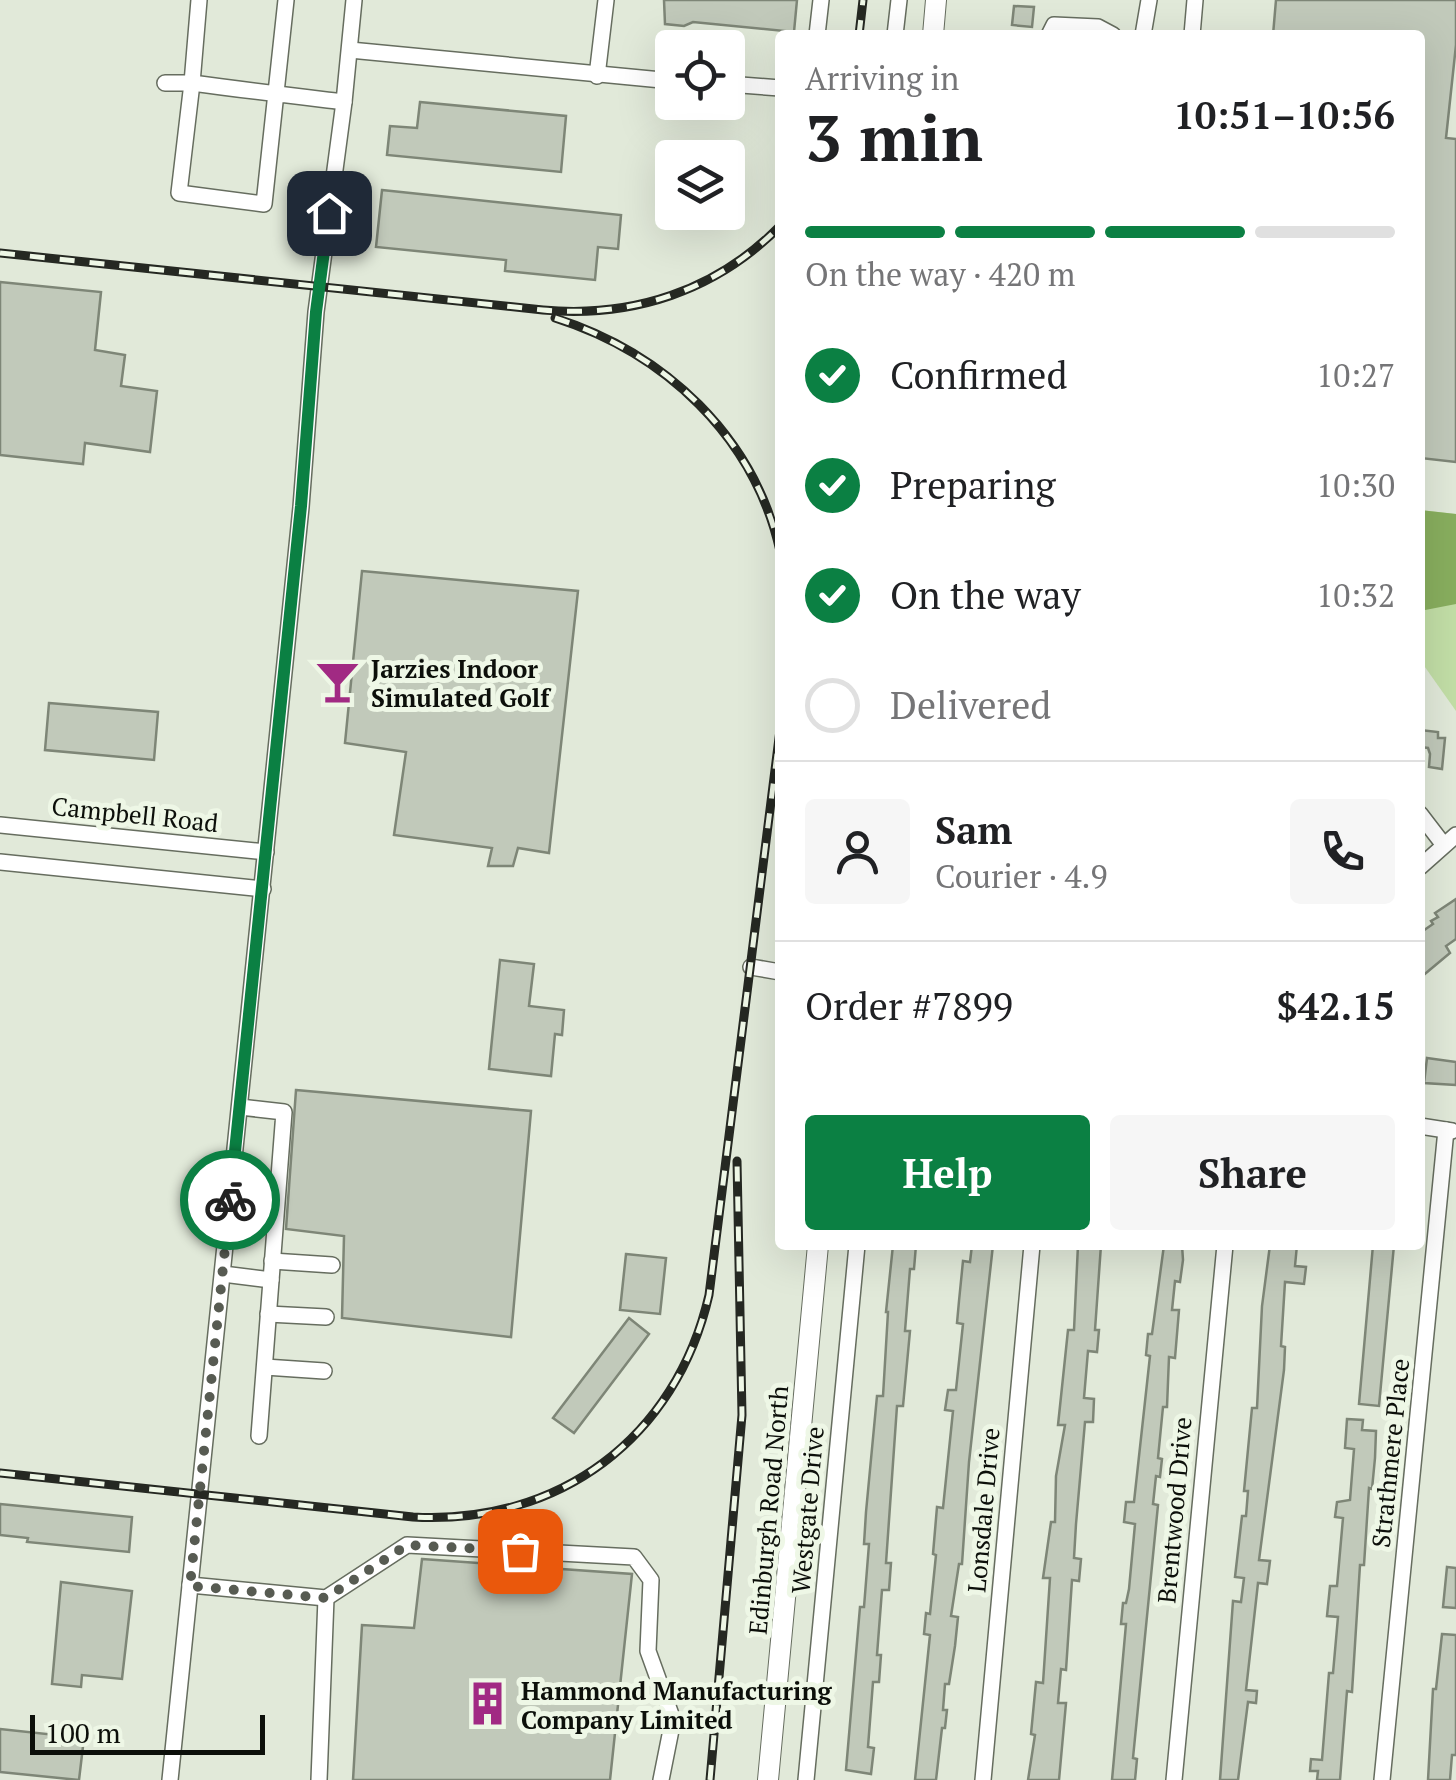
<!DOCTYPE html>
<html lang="en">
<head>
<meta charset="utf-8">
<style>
	body { margin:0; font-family:"PT Serif",serif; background:#f6f6f6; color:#202124; height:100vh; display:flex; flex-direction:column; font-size:38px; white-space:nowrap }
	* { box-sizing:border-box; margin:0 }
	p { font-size:32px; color:#757577 }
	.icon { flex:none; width:55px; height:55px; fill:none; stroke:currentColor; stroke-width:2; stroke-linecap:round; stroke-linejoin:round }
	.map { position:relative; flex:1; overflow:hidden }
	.sheet { position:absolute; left:775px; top:30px; width:650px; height:1220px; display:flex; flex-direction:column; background:#fff; border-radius:10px; box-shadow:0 10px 40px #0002 }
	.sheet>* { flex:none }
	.controls { position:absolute; left:655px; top:30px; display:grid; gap:20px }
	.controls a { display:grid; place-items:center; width:90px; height:90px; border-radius:10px; background:#fff; box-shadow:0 10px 40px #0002; font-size:50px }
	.scale { position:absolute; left:30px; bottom:25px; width:235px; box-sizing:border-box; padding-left:10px; border:5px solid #0c0f0a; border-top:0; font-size:28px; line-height:35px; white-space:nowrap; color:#0c0f0a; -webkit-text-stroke:8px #eef7e6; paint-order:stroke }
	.pin { position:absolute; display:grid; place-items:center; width:85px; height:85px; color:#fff; margin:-42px; border-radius:20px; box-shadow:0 5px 15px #0006 }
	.courier { position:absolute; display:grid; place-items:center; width:100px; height:100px; margin:-50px; border:8px solid #0b8043; border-radius:50%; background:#fff; color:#222; box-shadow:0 2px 12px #0007 }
	.head em { font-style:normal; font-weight:600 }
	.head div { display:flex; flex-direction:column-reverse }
	.head { display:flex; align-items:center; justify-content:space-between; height:170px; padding:0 30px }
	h1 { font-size:65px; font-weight:600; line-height:75px }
	.bar { display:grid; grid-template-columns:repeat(4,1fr); gap:15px 10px; align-content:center; height:120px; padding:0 30px }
	.bar i { height:12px; border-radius:8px; background:#e0e0e0 }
	.bar .on { background:#0b8043 }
	.bar p { grid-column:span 4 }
	.line { display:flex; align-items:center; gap:25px; padding:0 30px; border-top:2px solid #e0e0e0 }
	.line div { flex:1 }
	.round { display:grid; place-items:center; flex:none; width:105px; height:105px; border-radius:10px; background:#f6f6f6 }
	ol { padding:0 30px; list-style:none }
	li { display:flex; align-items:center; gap:30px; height:110px }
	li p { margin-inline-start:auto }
	li .icon { padding:10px; border-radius:50%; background:#0b8043; color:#fff; stroke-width:4 }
	li:last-child { color:#757577 }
	li i { width:55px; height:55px; border:5px solid #e0e0e0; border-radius:50% }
	.primary-button { display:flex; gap:20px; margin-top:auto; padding:20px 30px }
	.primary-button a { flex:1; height:115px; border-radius:10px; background:#0b8043; color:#fff; font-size:40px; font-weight:600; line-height:115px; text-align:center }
	.primary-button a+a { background:#f6f6f6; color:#202124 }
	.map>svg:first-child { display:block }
	.green { fill:#c2dea6 }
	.forest { fill:#88ae5e }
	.building { fill:#c1c9ba; stroke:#7e8677; stroke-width:2.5 }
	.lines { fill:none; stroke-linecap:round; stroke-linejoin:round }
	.minor-casing { stroke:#666d5f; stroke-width:18 }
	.major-casing { stroke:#666d5f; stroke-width:22 }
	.minor { stroke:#fff; stroke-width:15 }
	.major { stroke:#fff; stroke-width:20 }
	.rail-casing { stroke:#252822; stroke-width:9 }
	.rail { stroke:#eef7e6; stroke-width:5; stroke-dasharray:15; stroke-linecap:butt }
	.done { stroke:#575b52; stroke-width:10; stroke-dasharray:0 18 }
	.route { stroke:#0b8043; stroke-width:12 }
	.labels { text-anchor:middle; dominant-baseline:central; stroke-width:10; stroke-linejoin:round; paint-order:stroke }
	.poi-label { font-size:25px; font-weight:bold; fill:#0c0f0a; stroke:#eef7e6; text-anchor:start }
	.street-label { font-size:25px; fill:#0c0f0a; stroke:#eef7e6 }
</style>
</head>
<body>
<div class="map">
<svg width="1456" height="1780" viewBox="0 0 1456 1780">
	<rect width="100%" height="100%" fill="#e1e9d9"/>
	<!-- green -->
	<polygon class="green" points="1420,510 1456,514 1456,711 1420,660"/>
	<!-- forest -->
	<polygon class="forest" points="1420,510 1456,514 1456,604 1420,611"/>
	<!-- building -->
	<g class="building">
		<polygon points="664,0 797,0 794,32 693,22 684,26 665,24"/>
		<polygon points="1276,0 1456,0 1456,45 1446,138 1456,139 1456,462 1420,458 1420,35 1273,35"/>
		<polygon points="1014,6 1034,7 1032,27 1012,25"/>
		<polygon points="420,102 566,116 561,172 387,155 390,126 417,128"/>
		<polygon points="382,190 621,215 618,249 598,247 595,280 505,271 506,260 376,247"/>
		<polygon points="0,282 101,292 95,350 125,355 121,386 157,391 150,452 85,443 83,464 0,455"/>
		<polygon points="362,571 578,591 549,853 518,848 513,866 488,866 492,848 394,835 406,752 345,743"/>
		<polygon points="49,703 158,712 154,760 45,750"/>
		<polygon points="1420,730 1438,732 1438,738 1445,738 1442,769 1429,767 1430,754 1428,748 1420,747"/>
		<polygon points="1456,899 1456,939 1446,946 1450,953 1420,978 1420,933 1433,924 1431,921 1438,917 1435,913"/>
		<polygon points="500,960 534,964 529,1006 564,1010 562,1035 555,1034 551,1076 489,1069"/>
		<polygon points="1427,1058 1456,1062 1456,1085 1424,1083"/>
		<polygon points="296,1090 531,1111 511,1337 342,1318 344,1236 286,1229"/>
		<polygon points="893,1245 916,1245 914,1269 910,1269 905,1331 910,1331 903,1406 897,1406 886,1563 891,1563 889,1590 882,1590 877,1655 881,1655 879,1682 873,1682 868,1747 874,1748 871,1774 846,1770 860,1607 864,1607 869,1544 864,1544 866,1512 877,1396 883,1396 888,1312 886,1312"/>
		<polygon points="972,1245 993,1245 969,1462 962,1564 959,1564 951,1616 958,1617 955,1646 949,1684 945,1684 943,1710 947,1710 945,1728 942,1728 936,1780 915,1780 930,1635 924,1634 926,1613 930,1614 936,1555 933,1554 937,1507 943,1508 953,1411 945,1410 948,1390 956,1390 963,1324 957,1323 959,1301 963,1261 970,1262"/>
		<polygon points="1078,1245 1101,1245 1095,1330 1099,1330 1097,1352 1088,1351 1084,1398 1094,1399 1093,1422 1085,1422 1076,1524 1074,1558 1081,1559 1079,1581 1072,1580 1066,1670 1061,1669 1058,1703 1066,1703 1059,1780 1028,1780 1035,1735 1031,1734 1036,1682 1043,1683 1050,1578 1043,1578 1051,1522 1055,1522 1056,1476 1065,1425 1058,1425 1068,1330 1074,1330"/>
		<polygon points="1164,1245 1182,1245 1183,1260 1180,1282 1175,1281 1172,1310 1179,1310 1175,1358 1169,1357 1167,1407 1163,1407 1158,1458 1162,1459 1160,1477 1156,1476 1153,1504 1158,1505 1133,1758 1137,1759 1135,1780 1112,1780 1126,1624 1121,1624 1123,1603 1126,1603 1129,1589 1135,1524 1124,1522 1126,1502 1134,1502 1150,1356 1146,1355 1148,1334 1152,1334"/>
		<polygon points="1270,1245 1297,1245 1295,1266 1306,1267 1304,1284 1285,1282 1281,1346 1285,1347 1284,1370 1259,1560 1270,1561 1267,1584 1258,1583 1246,1690 1257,1691 1256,1703 1248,1702 1238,1780 1220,1780 1233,1601 1241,1602 1244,1578 1235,1577 1242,1516 1246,1516 1248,1491 1244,1491 1252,1408 1257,1408 1262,1306"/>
		<polygon points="1373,1245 1394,1245 1379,1406 1359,1404"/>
		<polygon points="626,1254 666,1258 660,1314 620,1310"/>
		<polygon points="629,1318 649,1334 574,1433 553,1418"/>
		<polygon points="1347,1419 1363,1420 1362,1430 1376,1431 1375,1458 1372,1489 1369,1488 1364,1565 1360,1565 1352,1692 1347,1691 1340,1780 1317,1780 1318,1771 1310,1771 1311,1759 1322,1760 1329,1673 1333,1673 1338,1617 1327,1616 1330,1586 1337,1586 1343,1518 1335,1517 1337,1502 1350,1500 1354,1449 1345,1448"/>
		<polygon points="0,1504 132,1517 129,1552 27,1542 28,1538 0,1535"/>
		<polygon points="422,1559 632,1574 610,1780 353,1780 362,1625 414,1628"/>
		<polygon points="1447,1567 1456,1568 1456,1608 1443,1607"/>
		<polygon points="61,1582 132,1591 122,1679 82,1675 81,1687 52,1684"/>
		<polygon points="1442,1634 1456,1635 1456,1755 1452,1755 1450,1780 1428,1780 1433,1689 1436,1689"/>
		<polygon points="0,1729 84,1738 79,1780 0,1772"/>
	</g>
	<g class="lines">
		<defs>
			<g id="minor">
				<path d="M 286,0 L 264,204 L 179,193 L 192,83 C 243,90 294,96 344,102"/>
				<polyline points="817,35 821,0"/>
				<polyline points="895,35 899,0"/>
				<polyline points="1049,35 1054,25 1098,27 1113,35"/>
				<polyline points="1143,35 1149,0"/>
				<polyline points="1192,35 1195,0"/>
				<polyline points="350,50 672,81"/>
				<polyline points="597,76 606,0"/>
				<polyline points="165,83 192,83 199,0"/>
				<polyline points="728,84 780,88"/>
				<polyline points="1420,814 1443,844"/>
				<polyline points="0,825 266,852"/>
				<polyline points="0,862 263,889"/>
				<polyline points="1420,867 1456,835"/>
				<polyline points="751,967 780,972"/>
				<polyline points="240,1107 284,1112 259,1436"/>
				<polyline points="1420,1126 1452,1131"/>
				<polyline points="272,1261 332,1265"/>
				<polyline points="223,1274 271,1280"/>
				<polyline points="268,1314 326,1317"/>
				<polyline points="265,1367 324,1371"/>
				<polyline points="190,1585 326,1598 407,1545 634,1557 651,1580 648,1651 673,1720 661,1780"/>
				<polyline points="170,1780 301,507 316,312 344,102 354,0"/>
				<polyline points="319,1780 326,1598"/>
				<polyline points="806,1780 857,1245"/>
				<polyline points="983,1780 1032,1245"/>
				<polyline points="1174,1780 1225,1245"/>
				<polyline points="1382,1780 1446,1130"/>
			</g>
			<g id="major">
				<polyline points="933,35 936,0"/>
				<polyline points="768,1780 818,1245"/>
			</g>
		</defs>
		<!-- minor casing -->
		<use href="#minor" class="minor-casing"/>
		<!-- major casing -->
		<use href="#major" class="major-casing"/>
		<!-- minor -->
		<use href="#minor" class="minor"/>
		<!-- major -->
		<use href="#major" class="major"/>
		<defs>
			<g id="rail">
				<polyline points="859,35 863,0"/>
				<path d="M 0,253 L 543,310 C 633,318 716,291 780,226"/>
				<path d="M 555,318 C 665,353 754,436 780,551"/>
				<path d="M 0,1473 L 413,1517 C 559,1525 676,1438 709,1295 L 780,730"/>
				<polyline points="710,1780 742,1415 737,1161"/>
			</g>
		</defs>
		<!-- rail casing -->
		<use href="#rail" class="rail-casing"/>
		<!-- rail -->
		<use href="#rail" class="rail"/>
	</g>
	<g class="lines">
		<!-- done -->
		<polyline class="done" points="230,1200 190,1586 326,1598 407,1545 520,1551"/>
		<!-- route -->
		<polyline class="route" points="230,1200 301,506 316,312 329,213"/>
	</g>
	<!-- icons -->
	<defs>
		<symbol id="bar-bare" viewBox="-9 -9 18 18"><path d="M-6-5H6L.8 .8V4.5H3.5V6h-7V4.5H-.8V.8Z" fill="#a12a83" stroke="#eef7e6" stroke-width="2.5" paint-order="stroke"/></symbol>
		<symbol id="building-bare" viewBox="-9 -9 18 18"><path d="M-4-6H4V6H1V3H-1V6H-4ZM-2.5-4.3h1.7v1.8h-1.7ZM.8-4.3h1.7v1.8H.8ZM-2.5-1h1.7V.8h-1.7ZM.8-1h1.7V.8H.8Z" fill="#a12a83" stroke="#eef7e6" stroke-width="2.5" paint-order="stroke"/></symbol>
	</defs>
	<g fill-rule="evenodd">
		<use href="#bar-bare" x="306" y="650" width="63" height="63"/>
		<use href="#building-bare" x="456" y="1672" width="63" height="63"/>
	</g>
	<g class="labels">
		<!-- poi labels -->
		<g class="poi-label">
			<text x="371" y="668">Jarzies Indoor<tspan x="371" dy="29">Simulated Golf</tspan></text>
			<text x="521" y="1690">Hammond Manufacturing<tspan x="521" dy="29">Company Limited</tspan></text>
		</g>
		<!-- street labels -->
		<g class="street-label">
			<text transform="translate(135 814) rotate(6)">Campbell Road</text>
			<text transform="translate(1390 1453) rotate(-84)">Strathmere Place</text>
			<text transform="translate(768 1510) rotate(-85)">Edinburgh Road North</text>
			<text transform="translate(807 1510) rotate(-85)">Westgate Drive</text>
			<text transform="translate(983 1510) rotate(-85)">Lonsdale Drive</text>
			<text transform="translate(1174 1510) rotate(-85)">Brentwood Drive</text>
		</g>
	</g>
</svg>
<div class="controls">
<a><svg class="icon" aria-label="locate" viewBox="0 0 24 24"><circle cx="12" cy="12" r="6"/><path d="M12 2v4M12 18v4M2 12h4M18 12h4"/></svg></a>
<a><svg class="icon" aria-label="layers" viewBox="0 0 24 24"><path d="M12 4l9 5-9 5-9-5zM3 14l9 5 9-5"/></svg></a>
</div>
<div class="scale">100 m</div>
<div class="pin" style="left:520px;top:1551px;background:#ea580c"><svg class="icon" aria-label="bag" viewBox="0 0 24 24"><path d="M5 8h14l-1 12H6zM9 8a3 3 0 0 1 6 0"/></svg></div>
<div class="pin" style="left:329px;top:213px;background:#1f2937"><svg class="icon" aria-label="home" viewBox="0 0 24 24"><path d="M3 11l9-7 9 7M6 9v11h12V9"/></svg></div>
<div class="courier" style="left:230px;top:1200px"><svg class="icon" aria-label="bike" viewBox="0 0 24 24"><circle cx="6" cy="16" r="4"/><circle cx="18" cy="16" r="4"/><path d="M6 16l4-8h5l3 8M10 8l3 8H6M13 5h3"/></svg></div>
<section class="sheet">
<div class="head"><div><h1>3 min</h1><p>Arriving in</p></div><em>10:51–10:56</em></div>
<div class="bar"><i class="on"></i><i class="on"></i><i class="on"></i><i></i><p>On the way · 420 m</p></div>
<ol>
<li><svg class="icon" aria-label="check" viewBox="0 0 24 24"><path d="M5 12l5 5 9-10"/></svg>Confirmed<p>10:27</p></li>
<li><svg class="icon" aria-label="check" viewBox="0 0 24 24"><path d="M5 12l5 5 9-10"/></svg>Preparing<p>10:30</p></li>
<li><svg class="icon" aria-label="check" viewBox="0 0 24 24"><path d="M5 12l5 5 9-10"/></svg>On the way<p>10:32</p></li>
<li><i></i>Delivered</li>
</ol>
<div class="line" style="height:180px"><a class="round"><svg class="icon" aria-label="person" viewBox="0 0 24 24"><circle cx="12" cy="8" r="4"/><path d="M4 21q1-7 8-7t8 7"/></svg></a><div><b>Sam</b><p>Courier · 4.9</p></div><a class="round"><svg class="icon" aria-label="phone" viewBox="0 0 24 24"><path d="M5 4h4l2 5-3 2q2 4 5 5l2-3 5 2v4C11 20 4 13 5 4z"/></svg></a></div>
<div class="line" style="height:130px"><div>Order #7899</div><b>$42.15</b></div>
<div class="primary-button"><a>Help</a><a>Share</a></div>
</section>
</div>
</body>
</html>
